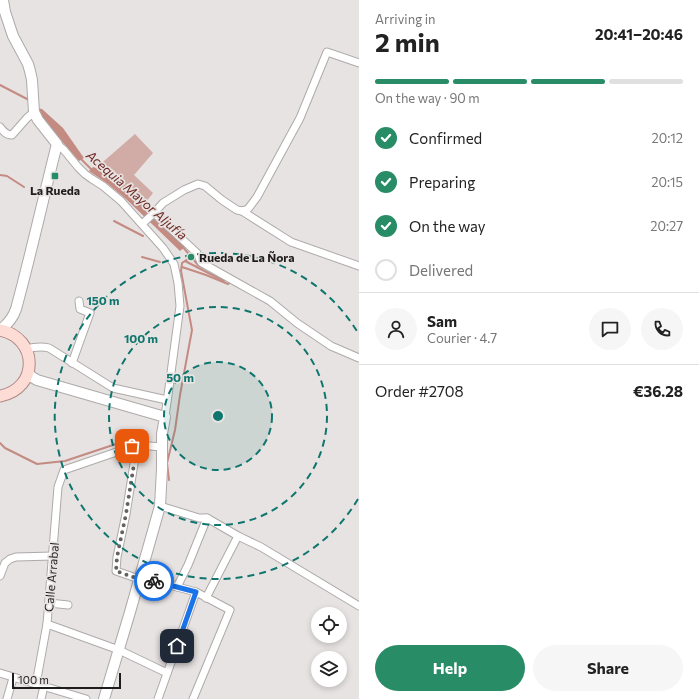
<!DOCTYPE html>
<html lang="en">
<head>
<meta charset="utf-8">
<style>
	body { margin:0; font-family:Commissioner,sans-serif; background:#f6f6f6; color:#222; height:100vh; display:flex; flex-direction:column; font-size:15px; white-space:nowrap }
	* { box-sizing:border-box; margin:0 }
	p { font-size:13px; color:#767676 }
	.icon { flex:none; width:22px; height:22px; fill:none; stroke:currentColor; stroke-width:2; stroke-linecap:round; stroke-linejoin:round }
	.map { position:relative; flex:1; overflow:hidden }
	.panel { display:flex; flex-direction:column; background:#fff; width:340px }
	.panel>* { flex:none }
	.controls { position:absolute; left:311px; top:607px; display:grid; gap:8px }
	.controls a { display:grid; place-items:center; width:36px; height:36px; border-radius:50%; background:#fff; box-shadow:0 2px 6px #0003; font-size:20px }
	.scale { position:absolute; left:12px; bottom:10px; width:109px; box-sizing:border-box; padding-left:4px; border:2px solid #1e1c1c; border-top:0; font-size:11px; line-height:14px; white-space:nowrap; color:#1e1c1c; -webkit-text-stroke:3px #e7e3e2; paint-order:stroke }
	.pin { position:absolute; display:grid; place-items:center; width:34px; height:34px; color:#fff; margin:-17px; border-radius:8px; box-shadow:0 2px 6px #0006 }
	.courier { position:absolute; display:grid; place-items:center; width:40px; height:40px; margin:-20px; border:3px solid #1a73e8; border-radius:50%; background:#fff; color:#222; box-shadow:0 1px 5px #0007 }
	.headline em { font-style:normal; font-weight:700 }
	.headline div { display:flex; flex-direction:column-reverse }
	.headline { display:flex; align-items:center; justify-content:space-between; height:68px; padding:0 16px }
	h1 { font-size:26px; font-weight:700; line-height:30px }
	.bar { display:grid; grid-template-columns:repeat(4,1fr); gap:6px 4px; align-content:center; height:48px; padding:0 16px }
	.bar i { height:5px; border-radius:3px; background:#e0e0e0 }
	.bar .current { background:#288c66 }
	.bar p { grid-column:span 4 }
	.line { display:flex; align-items:center; gap:10px; padding:0 16px; border-top:1px solid #e0e0e0 }
	.line div { flex:1 }
	.round { display:grid; place-items:center; flex:none; width:42px; height:42px; border-radius:21px; background:#f6f6f6 }
	ol { padding:0 16px; list-style:none }
	li { display:flex; align-items:center; gap:12px; height:44px }
	li p { margin-inline-start:auto }
	li .icon { padding:4px; border-radius:50%; background:#288c66; color:#fff; stroke-width:4 }
	li:last-child { color:#767676 }
	li i { width:22px; height:22px; border:2px solid #e0e0e0; border-radius:50% }
	.cta { display:flex; gap:8px; margin-top:auto; padding:8px 16px }
	.cta a { flex:1; height:46px; border-radius:24px; background:#288c66; color:#fff; font-size:16px; font-weight:700; line-height:46px; text-align:center }
	.cta a+a { background:#f6f6f6; color:#222 }
	main { display:flex; flex:1; min-height:0 }
	.map>svg:first-child { display:block }
	.green { fill:#d1aba5 }
	.water { fill:#c48b83 }
	.lines { fill:none; stroke-linecap:round; stroke-linejoin:round }
	.stream { stroke:#c48b83; stroke-width:2 }
	.street-casing { stroke:#afaaaa; stroke-width:9 }
	.secondary-casing { stroke:#afaaaa; stroke-width:12 }
	.primary-casing { stroke:#af8983; stroke-width:13 }
	.street { stroke:#fff; stroke-width:7 }
	.secondary { stroke:#fff; stroke-width:10 }
	.primary { stroke:#fedcd6; stroke-width:11 }
	.done { stroke:#646261; stroke-width:4; stroke-dasharray:0 7.2 }
	.route { stroke:#1a73e8; stroke-width:5 }
	.ring { fill:none; stroke:#0f766e; stroke-width:2; stroke-dasharray:7 5 }
	.poi-dot { fill:#288c66; stroke:#e7e3e2; stroke-width:1.5 }
	.labels { text-anchor:middle; dominant-baseline:central; stroke-width:3.5; stroke-linejoin:round; paint-order:stroke }
	.poi-label { font-size:12px; font-weight:bold; fill:#1e1c1c; stroke:#e7e3e2 }
	.street-label { font-size:12px; fill:#1e1c1c; stroke:#e7e3e2 }
	.water-label { font-size:13px; font-style:italic; fill:#6b2620; stroke:#e7e3e2 }
	.centre { fill:#0f766e; stroke:#e7e3e2; stroke-width:2 }
	.ring-label { font-size:12px; text-anchor:middle; font-weight:bold; fill:#0f766e; stroke:#e7e3e2; stroke-width:3.5; stroke-linejoin:round; paint-order:stroke }
</style>
</head>
<body>
<main>
<div class="map">
<svg width="359" height="699" viewBox="0 0 359 699">
	<rect width="100%" height="100%" fill="#e7e3e2"/>
	<!-- green -->
	<polygon class="green" points="135,134 153,153 134,175 153,193 146,202 126,185 96,168"/>
	<!-- water -->
	<g class="water">
		<polygon points="37,108 42,109 63,128 84,158 79,161 45,122 41,116"/>
		<polygon points="93,167 96,168 126,185 146,202 151,209 154,217 185,247 180,251 126,199 108,184 89,171"/>
	</g>
	<g class="lines">
		<!-- stream -->
		<g class="stream">
			<polyline points="0,85 29,100"/>
			<polyline points="81,159 92,170"/>
			<polyline points="0,175 7,176 24,187"/>
			<polyline points="114,221 143,236"/>
			<polyline points="182,246 198,265 204,268"/>
			<polyline points="142,257 160,262"/>
			<polyline points="185,261 224,281"/>
			<polyline points="182,267 206,275 228,284 231,282"/>
			<polyline points="0,443 5,448 37,464 65,461 146,434"/>
			<polyline points="169,480 167,463 175,430 180,395 192,330 181,271 182,263 191,257"/>
		</g>
		<defs>
			<g id="street">
				<path d="M 0,127 C 3,131 6,135 12,135 L 27,118 L 34,112"/>
				<polyline points="57,144 64,150 78,167 85,174 92,179 103,186 121,201 163,248 174,264 178,283 180,306 165,417"/>
				<polyline points="242,211 291,242 359,266"/>
				<polyline points="154,213 197,253 201,262 204,264 236,282 270,301 297,323 331,346 359,358"/>
				<polyline points="142,224 154,213 163,203 184,190 198,184 205,186 222,200 237,210 242,211 248,209 257,197 300,118 327,52 359,63"/>
				<path d="M 26,349 C 34,347 41,346 49,348 L 113,388 L 167,400"/>
				<polyline points="72,363 90,313 80,309 79,301"/>
				<polyline points="137,445 126,514 117,557 116,571 139,579"/>
				<polyline points="160,506 199,518 207,518 238,536 261,547 359,606"/>
				<polyline points="0,576 5,563 10,559 16,557 53,556"/>
				<polyline points="140,577 196,592 230,610 193,699"/>
				<polyline points="177,587 188,565 207,518"/>
				<polyline points="206,598 238,536"/>
				<polyline points="49,603 68,605"/>
				<polyline points="47,624 119,650 167,673"/>
				<polyline points="0,673 86,699"/>
				<polyline points="36,684 47,624 58,487 64,470 137,445 162,447"/>
				<polyline points="7,699 13,678"/>
				<polyline points="41,699 44,686"/>
				<polyline points="158,699 196,592"/>
			</g>
			<g id="secondary">
				<path d="M 0,330 C 8,324 13,318 16,309 C 31,254 43,199 57,144 L 38,120 L 34,112 L 32,80 L 30,71 L 28,64 L 13,36 L 5,12 L 3,0"/>
				<polyline points="28,373 32,377 37,380 165,417 162,434 162,469 160,506 130,612 104,699"/>
			</g>
			<path id="primary" d="M 0,330 C 39,338 39,389 0,396"/>
		</defs>
		<!-- street casing -->
		<use href="#street" class="street-casing"/>
		<!-- secondary casing -->
		<use href="#secondary" class="secondary-casing"/>
		<!-- primary casing -->
		<use href="#primary" class="primary-casing"/>
		<!-- street -->
		<use href="#street" class="street"/>
		<!-- secondary -->
		<use href="#secondary" class="secondary"/>
		<!-- primary -->
		<use href="#primary" class="primary"/>
	</g>
	<g class="lines">
		<!-- done -->
		<polyline class="done" points="132,446 137,445 126,514 117,557 116,571 139,579 140,577 154,581"/>
		<!-- route -->
		<polyline class="route" points="154,581 196,592 177,646"/>
	</g>
	<!-- distance rings -->
	<circle cx="218" cy="416" r="54" fill="#0f766e" fill-opacity=".12"/>
	<g class="ring">
		<circle cx="218" cy="416" r="54"/>
		<circle cx="218" cy="416" r="109"/>
		<path d="M358 499A163 163 0 1 1 358 333"/>
	</g>
	<!-- markers -->
	<g class="poi-dot">
		<rect x="51" y="172" width="8" height="8" rx="2"/>
		<circle cx="191" cy="257" r="4"/>
	</g>
	<g class="labels">
		<!-- poi labels -->
		<g class="poi-label">
			<text x="55" y="190">La Rueda</text>
			<text x="199" y="257" text-anchor="start">Rueda de La Ñora</text>
		</g>
		<!-- street labels -->
		<g class="street-label">
			<text transform="translate(51 577) rotate(-85)">Calle Arrabal</text>
		</g>
		<!-- water labels -->
		<g class="water-label">
			<text transform="translate(137 195) rotate(41)">Acequia Mayor Aljufía</text>
		</g>
	</g>
	<circle cx="218" cy="416" r="6" class="centre"/>
	<g class="ring-label">
		<text x="103" y="305">150 m</text>
		<text x="141" y="343">100 m</text>
		<text x="180" y="382">50 m</text>
	</g>
</svg>
<div class="controls">
<a><svg class="icon" aria-label="locate" viewBox="0 0 24 24"><circle cx="12" cy="12" r="6"/><path d="M12 2v4M12 18v4M2 12h4M18 12h4"/></svg></a>
<a><svg class="icon" aria-label="layers" viewBox="0 0 24 24"><path d="M12 4l9 5-9 5-9-5zM3 14l9 5 9-5"/></svg></a>
</div>
<div class="scale">100 m</div>
<div class="pin" style="left:132px;top:446px;background:#ea580c"><svg class="icon" aria-label="bag" viewBox="0 0 24 24"><path d="M5 8h14l-1 12H6zM9 8a3 3 0 0 1 6 0"/></svg></div>
<div class="pin" style="left:177px;top:646px;background:#1f2937"><svg class="icon" aria-label="home" viewBox="0 0 24 24"><path d="M3 11l9-7 9 7M6 9v11h12V9"/></svg></div>
<div class="courier" style="left:154px;top:581px"><svg class="icon" aria-label="bike" viewBox="0 0 24 24"><circle cx="6" cy="16" r="4"/><circle cx="18" cy="16" r="4"/><path d="M6 16l4-8h5l3 8M10 8l3 8H6M13 5h3"/></svg></div>
</div>
<section class="panel">
<div class="headline"><div><h1>2 min</h1><p>Arriving in</p></div><em>20:41–20:46</em></div>
<div class="bar"><i class="current"></i><i class="current"></i><i class="current"></i><i></i><p>On the way · 90 m</p></div>
<ol>
<li><svg class="icon" aria-label="check" viewBox="0 0 24 24"><path d="M5 12l5 5 9-10"/></svg>Confirmed<p>20:12</p></li>
<li><svg class="icon" aria-label="check" viewBox="0 0 24 24"><path d="M5 12l5 5 9-10"/></svg>Preparing<p>20:15</p></li>
<li><svg class="icon" aria-label="check" viewBox="0 0 24 24"><path d="M5 12l5 5 9-10"/></svg>On the way<p>20:27</p></li>
<li><i></i>Delivered</li>
</ol>
<div class="line" style="height:72px"><a class="round"><svg class="icon" aria-label="person" viewBox="0 0 24 24"><circle cx="12" cy="8" r="4"/><path d="M4 21q1-7 8-7t8 7"/></svg></a><div><b>Sam</b><p>Courier · 4.7</p></div><a class="round"><svg class="icon" aria-label="chat" viewBox="0 0 24 24"><path d="M4 5h16v11H9l-5 4z"/></svg></a><a class="round"><svg class="icon" aria-label="phone" viewBox="0 0 24 24"><path d="M5 4h4l2 5-3 2q2 4 5 5l2-3 5 2v4C11 20 4 13 5 4z"/></svg></a></div>
<div class="line" style="height:52px"><div>Order #2708</div><b>€36.28</b></div>
<div class="cta"><a>Help</a><a>Share</a></div>
</section>
</main>
</body>
</html>
